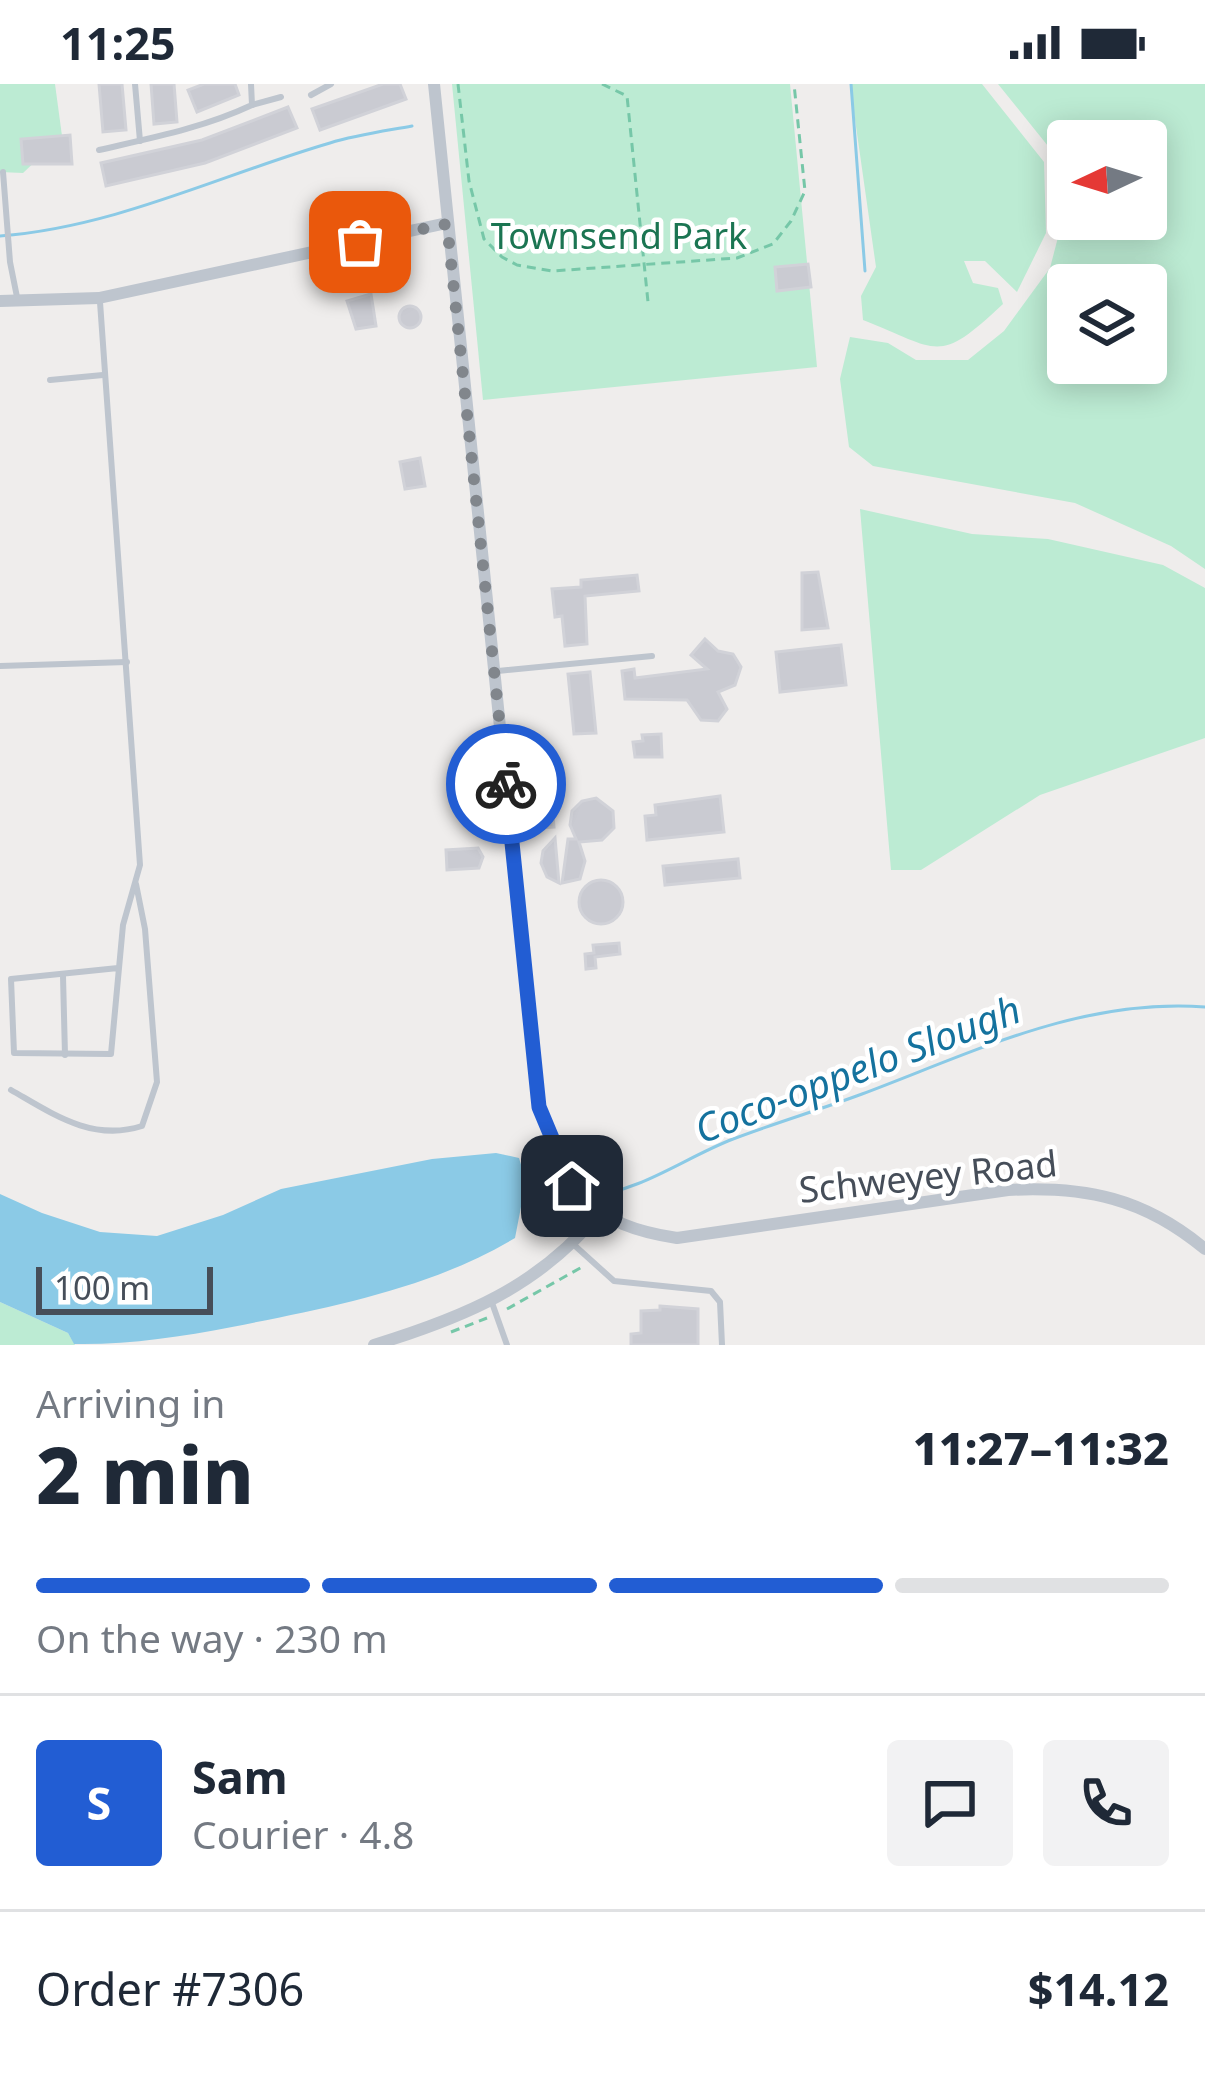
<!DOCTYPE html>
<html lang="en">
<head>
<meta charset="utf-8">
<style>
	body { margin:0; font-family:"Noto Sans",sans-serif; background:#f2f2f3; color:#1f2937; height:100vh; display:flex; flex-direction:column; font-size:45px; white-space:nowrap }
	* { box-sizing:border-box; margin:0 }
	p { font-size:39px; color:#747a83 }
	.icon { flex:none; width:66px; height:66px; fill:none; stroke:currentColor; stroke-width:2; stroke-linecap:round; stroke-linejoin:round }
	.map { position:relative; height:1261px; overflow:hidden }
	.sheet { display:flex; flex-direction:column; background:#fff; flex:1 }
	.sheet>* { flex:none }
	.needle { width:78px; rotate:266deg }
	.fabs { position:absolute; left:1047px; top:36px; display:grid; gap:24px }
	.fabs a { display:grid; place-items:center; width:120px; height:120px; border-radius:12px; background:#fff; box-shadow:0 6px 30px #0003; font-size:60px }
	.scale { position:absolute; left:36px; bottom:30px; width:177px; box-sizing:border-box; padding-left:12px; border:6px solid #464e59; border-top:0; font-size:33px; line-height:42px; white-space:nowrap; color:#464e59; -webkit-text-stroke:9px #fff; paint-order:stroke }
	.pin { position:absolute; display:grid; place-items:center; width:102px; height:102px; color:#fff; margin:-51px; border-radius:24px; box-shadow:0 6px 18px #0006 }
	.courier { position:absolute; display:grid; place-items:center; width:120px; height:120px; margin:-60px; border:9px solid #225dd3; border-radius:50%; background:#fff; color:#222; box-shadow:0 3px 15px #0007 }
	.summary em { font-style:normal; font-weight:800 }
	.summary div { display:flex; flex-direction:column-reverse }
	.summary { display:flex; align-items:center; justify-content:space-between; height:204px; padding:0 36px }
	h1 { font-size:78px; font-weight:800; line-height:90px }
	.bar { display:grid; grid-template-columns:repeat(4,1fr); gap:18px 12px; align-content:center; height:144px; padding:0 36px }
	.bar i { height:15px; border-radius:9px; background:#e0e1e3 }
	.bar .selected { background:#225dd3 }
	.bar p { grid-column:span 4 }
	.line { display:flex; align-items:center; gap:30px; padding:0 36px; border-top:3px solid #e0e1e3 }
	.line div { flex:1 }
	.round { display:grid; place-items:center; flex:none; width:126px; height:126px; border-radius:12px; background:#f2f2f3 }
	.status { display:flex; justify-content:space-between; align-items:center; height:84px; padding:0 60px; background:#fff; direction:ltr }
	.status svg { height:33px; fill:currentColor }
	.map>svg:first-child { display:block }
	.green { fill:#bcebd3; fill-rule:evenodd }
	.water { fill:#8bcae6 }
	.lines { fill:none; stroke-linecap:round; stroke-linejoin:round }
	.stream { stroke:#8bcae6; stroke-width:3 }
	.building { fill:#cacbd2; stroke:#d1d2d8; stroke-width:3 }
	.path { stroke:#76c7a8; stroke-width:3; stroke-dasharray:9 6; stroke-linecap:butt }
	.lane { stroke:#bec5ce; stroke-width:6 }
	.street { stroke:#bec5ce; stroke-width:12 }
	.done { stroke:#81868c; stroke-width:12; stroke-dasharray:0 21.6 }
	.route { stroke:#225dd3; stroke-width:15 }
	.labels { text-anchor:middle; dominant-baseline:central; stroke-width:9; stroke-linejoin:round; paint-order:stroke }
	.park-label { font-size:36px; fill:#1b7552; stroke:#fff }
	.street-label { font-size:36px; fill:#464e59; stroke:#fff }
	.water-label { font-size:39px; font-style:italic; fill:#14729e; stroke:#fff }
</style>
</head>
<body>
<div class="status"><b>11:25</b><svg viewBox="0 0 49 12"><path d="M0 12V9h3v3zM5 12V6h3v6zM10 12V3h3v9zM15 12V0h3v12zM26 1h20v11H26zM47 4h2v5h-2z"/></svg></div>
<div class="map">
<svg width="1205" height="1261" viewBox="0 0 1205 1261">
	<rect width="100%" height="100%" fill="#efedec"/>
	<!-- green -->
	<g class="green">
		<polygon points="0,0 55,0 62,52 23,89 0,88"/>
		<polygon points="452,0 790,0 817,283 483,316"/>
		<path d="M 850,0 L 982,0 L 1044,78 L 1046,149 L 1017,208 L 985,177 L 964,177 L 973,199 L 998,204 L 1003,220 C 937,282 940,266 863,236 L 861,212 L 876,183 Z"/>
		<path d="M 998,0 L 1205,0 L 1205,485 L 1171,462 L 1075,419 L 873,382 L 849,363 L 840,295 L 850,253 L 888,259 L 916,276 L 968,276 L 1004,247 L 1050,184 L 1063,134 L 1056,72 ZM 1068,57 L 1146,57 L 1146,135 L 1068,135 ZM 1068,201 L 1146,201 L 1146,279 L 1068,279 Z"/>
		<polygon points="860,425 972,450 1048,455 1163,481 1205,504 1205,654 1040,711 921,786 891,786"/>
		<polygon points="0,1218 68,1249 75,1261 0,1261"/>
	</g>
	<!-- water -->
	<path class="water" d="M 496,1069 L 519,1074 L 526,1097 L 515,1154 C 430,1205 327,1224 232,1243 C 180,1253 127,1261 74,1260 L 68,1249 L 0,1218 L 0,1110 L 42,1129 L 100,1148 L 157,1152 L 223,1131 L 281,1105 L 432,1075 Z"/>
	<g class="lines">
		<!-- stream -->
		<g class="stream">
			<polyline points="851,0 865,187"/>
			<path d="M 0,152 C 116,143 220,91 330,59 C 356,51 385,47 412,42"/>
			<path d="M 589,1112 C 642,1107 684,1074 733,1055 C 775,1039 819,1026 862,1010 C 974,968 1081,914 1205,923"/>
			<polyline points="533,1116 579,1113"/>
		</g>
	</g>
	<!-- building -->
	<g class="building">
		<polygon points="99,0 122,0 126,46 103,48"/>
		<polygon points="151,0 174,0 177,38 154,40"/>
		<polygon points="204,0 235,0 239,11 197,28 188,6"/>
		<polygon points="383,0 400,0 406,15 320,46 312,25"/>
		<polygon points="288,23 297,44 205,79 106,102 101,79 202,56"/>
		<polygon points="70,51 72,80 23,80 21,55"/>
		<polygon points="808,180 811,203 777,207 775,183"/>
		<polygon points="371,210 376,242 356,245 347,217"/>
		<circle cx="410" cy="233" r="11"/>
		<polygon points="420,374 425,402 405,405 400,378"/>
		<polygon points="818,488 828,544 802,546 802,489"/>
		<polygon points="637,491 639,507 585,512 587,560 565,562 562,532 555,533 552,505 581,503 581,496"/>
		<polygon points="705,555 718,567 733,570 741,583 735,601 718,608 727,625 718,637 701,636 687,616 625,615 622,587 634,585 635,594 707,585 691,571"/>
		<polygon points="841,561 846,601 780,608 776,568"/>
		<polygon points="590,588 596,649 574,650 568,590"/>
		<polygon points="661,650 662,673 635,673 633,658 643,657 642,651"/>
		<polygon points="720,712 724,748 647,756 645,732 656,731 655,721"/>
		<polygon points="596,714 613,727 614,744 602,756 579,758 585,777 580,795 562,799 568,755 576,755 570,741 572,727 582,717"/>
		<polygon points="552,719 554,743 537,744 535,721"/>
		<polygon points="555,754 559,799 547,793 541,779 543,767"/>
		<polygon points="478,764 483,773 479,784 447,786 446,766"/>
		<polygon points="738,775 740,794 665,801 663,782"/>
		<circle cx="601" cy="818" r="22"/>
		<polygon points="619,859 620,870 595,873 596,884 586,885 585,870 594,869 593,861"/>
		<polygon points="660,1222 698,1225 698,1261 631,1261 631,1250 641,1249 641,1227 660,1226"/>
	</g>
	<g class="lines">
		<!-- path -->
		<g class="path">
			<polyline points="458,0 469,97 484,155 502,173 517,181 552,187 737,174 773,160 791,137 805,107 794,0"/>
			<polyline points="602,0 627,12 648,218"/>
			<polyline points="507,1225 582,1183"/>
			<polyline points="451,1248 487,1234"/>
		</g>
		<!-- lane -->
		<g class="lane">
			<polyline points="135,0 140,57"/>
			<polyline points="311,11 331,0"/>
			<polyline points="252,21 281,13"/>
			<path d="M 99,66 C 151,54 203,44 252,21 L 251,0"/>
			<polyline points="3,88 10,178 17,213"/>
			<polyline points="100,218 140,781 123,841 111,970 14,969 11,895 118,884"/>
			<polyline points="50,296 103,291"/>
			<polyline points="0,582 127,578"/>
			<polyline points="498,587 652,572"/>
			<polyline points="63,892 65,971"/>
			<path d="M 11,1006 C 53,1030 92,1058 142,1042 L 157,998 L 145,845 L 136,800"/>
			<polyline points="573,1160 614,1197 711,1207 720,1218 722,1261"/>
			<polyline points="491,1216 507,1261"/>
		</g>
		<!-- street -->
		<g class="street">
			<path d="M 434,0 L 539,1023 C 573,1104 581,1139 677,1154 L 1008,1106 C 1086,1102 1144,1114 1205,1165"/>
			<polyline points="0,217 99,214 447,139"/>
			<path d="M 374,1261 C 462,1234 539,1203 599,1129"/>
		</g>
	</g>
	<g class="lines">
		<!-- done -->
		<polyline class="done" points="360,158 447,140 506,700"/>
		<!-- route -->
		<polyline class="route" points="506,700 539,1023 572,1102"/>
	</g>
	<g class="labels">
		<!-- park labels -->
		<g class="park-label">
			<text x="619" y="151">Townsend Park</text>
		</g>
		<!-- street labels -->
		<g class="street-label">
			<text transform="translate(928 1092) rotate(-6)">Schweyey Road</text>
		</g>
		<!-- water labels -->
		<g class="water-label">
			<text transform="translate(857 984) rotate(-21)">Coco-oppelo Slough</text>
		</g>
	</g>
</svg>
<div class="fabs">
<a><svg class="needle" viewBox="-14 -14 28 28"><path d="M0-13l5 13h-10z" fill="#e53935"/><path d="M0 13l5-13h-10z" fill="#747a83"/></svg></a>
<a><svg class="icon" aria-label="layers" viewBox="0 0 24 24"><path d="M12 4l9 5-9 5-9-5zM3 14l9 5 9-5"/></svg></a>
</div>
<div class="scale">100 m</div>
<div class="pin" style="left:360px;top:158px;background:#ea580c"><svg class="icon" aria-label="bag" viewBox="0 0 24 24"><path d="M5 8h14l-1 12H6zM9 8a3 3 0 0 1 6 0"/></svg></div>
<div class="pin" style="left:572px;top:1102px;background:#1f2937"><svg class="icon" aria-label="home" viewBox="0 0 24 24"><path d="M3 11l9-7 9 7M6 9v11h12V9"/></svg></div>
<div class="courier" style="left:506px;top:700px"><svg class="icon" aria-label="bike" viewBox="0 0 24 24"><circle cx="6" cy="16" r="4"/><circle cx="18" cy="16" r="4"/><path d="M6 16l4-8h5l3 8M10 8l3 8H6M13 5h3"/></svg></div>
</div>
<section class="sheet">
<div class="summary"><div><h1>2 min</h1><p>Arriving in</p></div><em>11:27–11:32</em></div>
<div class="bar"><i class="selected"></i><i class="selected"></i><i class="selected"></i><i></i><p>On the way · 230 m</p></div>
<div class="line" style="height:216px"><b class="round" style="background:#225dd3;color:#fff">S</b><div><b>Sam</b><p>Courier · 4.8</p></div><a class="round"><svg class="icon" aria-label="chat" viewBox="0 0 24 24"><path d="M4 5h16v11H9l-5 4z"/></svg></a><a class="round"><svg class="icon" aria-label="phone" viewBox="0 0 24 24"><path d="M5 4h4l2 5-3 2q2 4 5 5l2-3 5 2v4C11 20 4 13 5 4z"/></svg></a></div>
<div class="line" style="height:156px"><div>Order #7306</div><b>$14.12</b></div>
</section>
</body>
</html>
